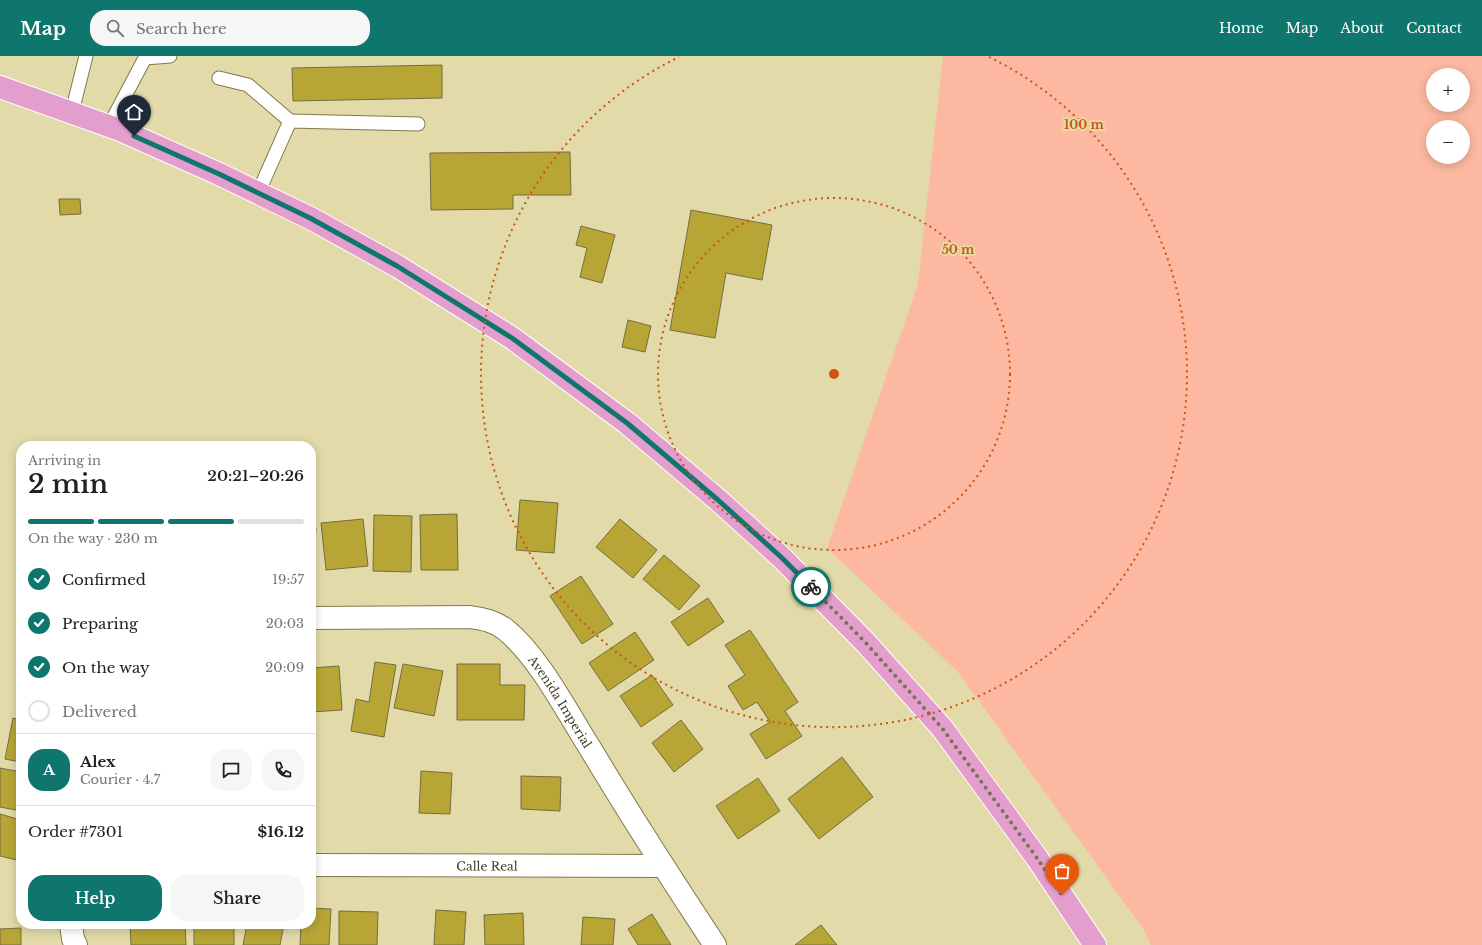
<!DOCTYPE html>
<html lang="en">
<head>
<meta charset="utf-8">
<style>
	body { margin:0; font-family:"Libre Baskerville",serif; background:#f6f6f6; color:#222; height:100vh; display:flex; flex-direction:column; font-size:15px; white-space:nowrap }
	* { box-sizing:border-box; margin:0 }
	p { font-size:13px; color:#767676 }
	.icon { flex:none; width:22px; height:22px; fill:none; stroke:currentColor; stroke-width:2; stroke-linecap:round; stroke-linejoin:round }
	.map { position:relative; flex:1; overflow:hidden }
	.sheet { position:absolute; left:16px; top:385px; width:300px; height:488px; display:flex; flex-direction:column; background:#fff; border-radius:16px; box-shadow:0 2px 10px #0003 }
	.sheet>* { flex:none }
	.tools { position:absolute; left:1426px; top:12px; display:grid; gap:8px }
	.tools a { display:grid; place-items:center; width:44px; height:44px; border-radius:50%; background:#fff; box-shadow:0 2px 10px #0003; font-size:20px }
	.pin { position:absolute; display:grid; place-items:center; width:34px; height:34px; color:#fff; margin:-41px -17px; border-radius:50% 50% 50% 0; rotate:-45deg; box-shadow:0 0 4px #0007 }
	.pin .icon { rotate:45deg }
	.courier { position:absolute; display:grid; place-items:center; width:40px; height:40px; margin:-20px; border:3px solid #0f766e; border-radius:50%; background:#fff; color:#222; box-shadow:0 1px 5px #0007 }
	.head em { font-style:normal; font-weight:600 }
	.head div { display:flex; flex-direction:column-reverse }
	.head { display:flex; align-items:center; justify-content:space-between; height:68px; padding:0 12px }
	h1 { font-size:26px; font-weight:600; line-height:30px }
	.bar { display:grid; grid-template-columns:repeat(4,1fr); gap:6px 4px; align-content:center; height:48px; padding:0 12px }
	.bar i { height:5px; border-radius:3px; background:#e0e0e0 }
	.bar .current { background:#0f766e }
	.bar p { grid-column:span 4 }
	.line { display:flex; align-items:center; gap:10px; padding:0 12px; border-top:1px solid #e0e0e0 }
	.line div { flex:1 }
	.round { display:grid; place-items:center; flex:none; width:42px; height:42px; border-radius:16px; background:#f6f6f6 }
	ol { padding:0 12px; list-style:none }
	li { display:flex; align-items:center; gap:12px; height:44px }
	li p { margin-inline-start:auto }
	li .icon { padding:4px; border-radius:50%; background:#0f766e; color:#fff; stroke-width:4 }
	li:last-child { color:#767676 }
	li i { width:22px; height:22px; border:2px solid #e0e0e0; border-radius:50% }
	.cta { display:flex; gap:8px; margin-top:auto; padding:8px 12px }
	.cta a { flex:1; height:46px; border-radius:16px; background:#0f766e; color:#fff; font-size:16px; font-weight:600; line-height:46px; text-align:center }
	.cta a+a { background:#f6f6f6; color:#222 }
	header { display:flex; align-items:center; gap:24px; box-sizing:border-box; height:56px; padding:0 20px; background:#0f766e; color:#fff }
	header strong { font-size:19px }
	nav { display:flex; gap:22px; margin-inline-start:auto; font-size:14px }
	.search { width:280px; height:36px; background:#f6f6f6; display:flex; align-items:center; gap:10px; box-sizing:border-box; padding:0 14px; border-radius:16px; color:#767676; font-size:15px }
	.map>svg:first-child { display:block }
	.green { fill:#fcb8a0; fill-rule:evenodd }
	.building { fill:#b7a635; stroke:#756d3f }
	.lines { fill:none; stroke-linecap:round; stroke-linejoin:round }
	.service-casing { stroke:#80794a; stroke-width:15 }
	.minor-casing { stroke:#80794a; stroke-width:24 }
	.primary-casing { stroke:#fff; stroke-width:24 }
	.service { stroke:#fff; stroke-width:13 }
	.minor { stroke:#fff; stroke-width:22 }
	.primary { stroke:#e39ece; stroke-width:22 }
	.done { stroke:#777354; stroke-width:4; stroke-dasharray:0 7.2 }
	.route { stroke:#0f766e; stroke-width:5 }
	.ring { fill:none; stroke:#ce5410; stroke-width:2; stroke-dasharray:2 4 }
	.labels { text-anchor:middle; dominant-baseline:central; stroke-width:4; stroke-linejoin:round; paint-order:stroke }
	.street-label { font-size:12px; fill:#3e3b27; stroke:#e2daa8 }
	.centre { fill:#ce5410; stroke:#e2daa8; stroke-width:2 }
	.ring-label { font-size:12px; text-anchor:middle; font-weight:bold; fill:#ce5410; stroke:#e2daa8; stroke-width:4; stroke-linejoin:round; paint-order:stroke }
</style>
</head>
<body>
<header>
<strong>Map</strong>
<div class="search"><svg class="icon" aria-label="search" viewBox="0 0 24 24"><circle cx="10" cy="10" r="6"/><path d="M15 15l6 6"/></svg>Search here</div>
<nav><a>Home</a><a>Map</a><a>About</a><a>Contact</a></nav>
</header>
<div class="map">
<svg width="1482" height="889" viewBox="0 0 1482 889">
	<rect width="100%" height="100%" fill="#e2daa8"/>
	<!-- green -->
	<path class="green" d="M 943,0 L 1482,0 L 1482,889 L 1151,889 L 1144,874 L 958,616 L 827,492 L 918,228 ZM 1433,19 L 1463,19 L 1463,49 L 1433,49 ZM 1433,71 L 1463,71 L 1463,101 L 1433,101 Z"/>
	<!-- building -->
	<g class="building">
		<polygon points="442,9 442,42 293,45 292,12"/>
		<polygon points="570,96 571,139 513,139 513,153 431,154 430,97"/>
		<polygon points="59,143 80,143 81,158 60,159"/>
		<polygon points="691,154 772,169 762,224 726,217 715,282 670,274"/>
		<polygon points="581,170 615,179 602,227 580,221 587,192 576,189"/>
		<polygon points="628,264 651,270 645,296 622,291"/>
		<polygon points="520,444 558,447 554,497 516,494"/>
		<polygon points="457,458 458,514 421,514 420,459"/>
		<polygon points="374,459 412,460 411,516 373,515"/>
		<polygon points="363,463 368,510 326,514 321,467"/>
		<polygon points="620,463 657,494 633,522 596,491"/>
		<polygon points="311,471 316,472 313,512 311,511"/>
		<polygon points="664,499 700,530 679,554 643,523"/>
		<polygon points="581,520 613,568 582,588 550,540"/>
		<polygon points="708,542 724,566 688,590 671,566"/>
		<polygon points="750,574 798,646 785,655 802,680 766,703 750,678 770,666 757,646 743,654 728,630 745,619 725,589"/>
		<polygon points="635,576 654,604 608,635 589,607"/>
		<polygon points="375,606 396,609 384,681 351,675 356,643 369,646"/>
		<polygon points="403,608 443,615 434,660 394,652"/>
		<polygon points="457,608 500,608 500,629 525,629 524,664 457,664"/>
		<polygon points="339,610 342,654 311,656 311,612"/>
		<polygon points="652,619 673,649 641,671 620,640"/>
		<polygon points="13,662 21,664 21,706 5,703"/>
		<polygon points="681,664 703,693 674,716 652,687"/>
		<polygon points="842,701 873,741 819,783 788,743"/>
		<polygon points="0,712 21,716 21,755 0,751"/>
		<polygon points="421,715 452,717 450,758 419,757"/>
		<polygon points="521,720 561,721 560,755 521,753"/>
		<polygon points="758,722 780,755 738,783 716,750"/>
		<polygon points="0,758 21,764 21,805 0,800"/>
		<polygon points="311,852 331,853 329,889 300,889 301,868 311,868"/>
		<polygon points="436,854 466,856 464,889 434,889"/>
		<polygon points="339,855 378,856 377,889 339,889"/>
		<polygon points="523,857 524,889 485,889 484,859"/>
		<polygon points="652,858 671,889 638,889 628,873"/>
		<polygon points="583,861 615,863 613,889 581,889"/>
		<polygon points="130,868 185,868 186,889 131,889"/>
		<rect x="194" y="868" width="40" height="21"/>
		<polygon points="247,868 284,868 280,889 243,889"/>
		<polygon points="821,869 837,889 795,889"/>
		<polygon points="21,872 21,889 0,889 0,873"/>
	</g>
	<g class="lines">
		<defs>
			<g id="service">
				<polyline points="219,22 248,29 290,65"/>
				<polyline points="72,56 86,0"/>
				<polyline points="109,70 145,2 170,0"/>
				<polyline points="258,137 290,65 418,68"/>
			</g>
			<g id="minor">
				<path id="s1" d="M 311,562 L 470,561 C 483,563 495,565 506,574 C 539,601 567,656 590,692 C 630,759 672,824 715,889"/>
				<path id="s2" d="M 311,809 L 663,810"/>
				<polyline points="71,868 73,883 76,889"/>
			</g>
			<polyline id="primary" points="0,31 120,74 219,118 310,162 397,210 512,282 627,367 718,444 781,501 865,586 942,672 1037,802 1095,889"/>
		</defs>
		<!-- service casing -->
		<use href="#service" class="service-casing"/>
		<!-- minor casing -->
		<use href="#minor" class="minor-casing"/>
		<!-- primary casing -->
		<use href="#primary" class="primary-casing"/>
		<!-- service -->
		<use href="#service" class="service"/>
		<!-- minor -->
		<use href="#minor" class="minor"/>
		<!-- primary -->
		<use href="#primary" class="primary"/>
	</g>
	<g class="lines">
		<!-- done -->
		<polyline class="done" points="811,531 865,586 942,672 1037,802 1062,839"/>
		<!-- route -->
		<polyline class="route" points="134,80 219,118 310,162 397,210 512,282 627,367 718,444 781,501 811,531"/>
	</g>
	<!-- distance rings -->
	<g class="ring">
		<circle cx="834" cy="318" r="176"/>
		<path d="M989 1A353 353 0 1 1 679 1"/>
	</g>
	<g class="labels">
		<!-- street labels -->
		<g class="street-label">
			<text stroke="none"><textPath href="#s1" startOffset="288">Avenida Imperial</textPath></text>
			<text stroke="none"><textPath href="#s2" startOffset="176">Calle Real</textPath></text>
		</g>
	</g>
	<circle cx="834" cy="318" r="6" class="centre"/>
	<g class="ring-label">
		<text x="1084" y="73">100 m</text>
		<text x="958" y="198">50 m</text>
	</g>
</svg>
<div class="tools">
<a>+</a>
<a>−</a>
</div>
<div class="pin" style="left:1062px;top:839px;background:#ea580c"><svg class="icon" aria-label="bag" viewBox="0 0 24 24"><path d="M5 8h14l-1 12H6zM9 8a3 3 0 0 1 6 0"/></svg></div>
<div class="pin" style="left:134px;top:80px;background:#1f2937"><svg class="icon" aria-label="home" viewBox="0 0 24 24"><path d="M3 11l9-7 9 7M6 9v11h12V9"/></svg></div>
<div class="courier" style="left:811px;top:531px"><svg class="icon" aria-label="bike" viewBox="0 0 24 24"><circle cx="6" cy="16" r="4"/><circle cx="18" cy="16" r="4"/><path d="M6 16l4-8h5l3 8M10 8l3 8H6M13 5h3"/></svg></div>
<section class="sheet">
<div class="head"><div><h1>2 min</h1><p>Arriving in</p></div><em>20:21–20:26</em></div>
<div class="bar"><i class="current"></i><i class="current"></i><i class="current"></i><i></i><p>On the way · 230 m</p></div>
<ol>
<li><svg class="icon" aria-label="check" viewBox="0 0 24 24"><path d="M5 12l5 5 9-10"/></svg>Confirmed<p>19:57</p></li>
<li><svg class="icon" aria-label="check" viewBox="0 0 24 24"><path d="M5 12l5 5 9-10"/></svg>Preparing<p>20:03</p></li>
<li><svg class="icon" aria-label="check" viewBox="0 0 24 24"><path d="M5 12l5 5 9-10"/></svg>On the way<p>20:09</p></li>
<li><i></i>Delivered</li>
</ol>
<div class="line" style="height:72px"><b class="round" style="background:#0f766e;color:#fff">A</b><div><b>Alex</b><p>Courier · 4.7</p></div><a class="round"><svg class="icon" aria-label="chat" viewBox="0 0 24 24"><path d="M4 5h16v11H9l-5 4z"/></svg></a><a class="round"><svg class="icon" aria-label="phone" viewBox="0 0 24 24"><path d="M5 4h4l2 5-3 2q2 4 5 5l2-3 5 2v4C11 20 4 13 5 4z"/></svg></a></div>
<div class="line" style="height:52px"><div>Order #7301</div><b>$16.12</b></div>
<div class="cta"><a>Help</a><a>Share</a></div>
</section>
</div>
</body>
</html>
